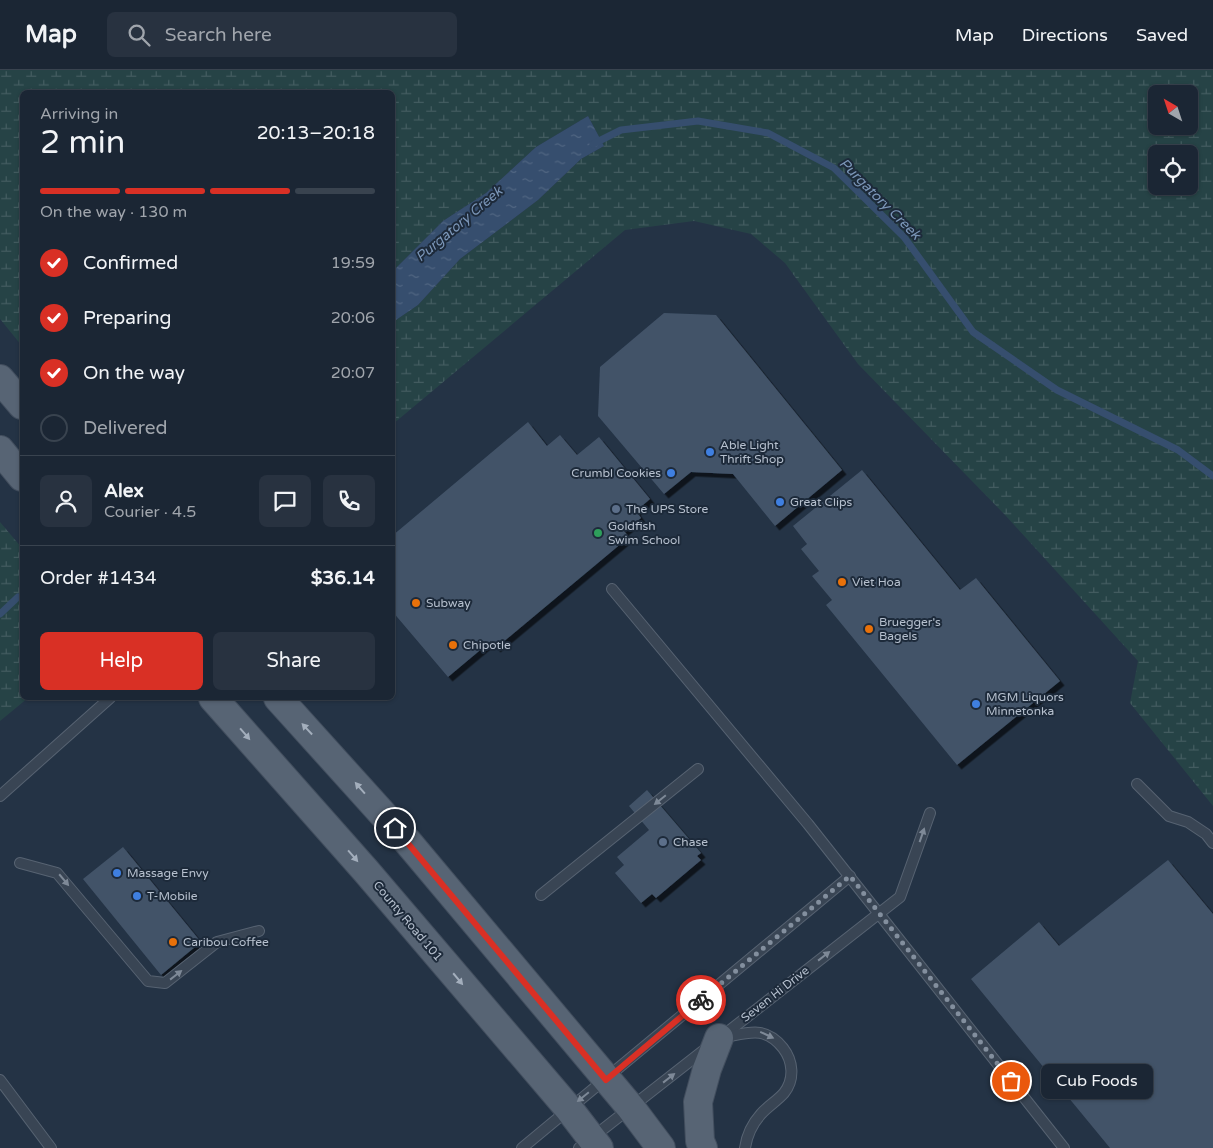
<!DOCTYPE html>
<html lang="en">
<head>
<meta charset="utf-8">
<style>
	body { margin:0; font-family:"Varela Round",sans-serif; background:#283240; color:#f1f3f6; height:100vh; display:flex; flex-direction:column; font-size:19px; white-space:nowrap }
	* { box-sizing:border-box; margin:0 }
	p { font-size:16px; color:#a0a5ac }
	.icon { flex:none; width:28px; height:28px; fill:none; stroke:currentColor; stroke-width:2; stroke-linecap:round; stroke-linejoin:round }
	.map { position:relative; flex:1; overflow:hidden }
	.sheet { position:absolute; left:20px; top:20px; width:375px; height:610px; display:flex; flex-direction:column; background:#1b2634; border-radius:8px; box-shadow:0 1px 4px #0004,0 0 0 1px #39434f }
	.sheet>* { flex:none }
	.needle { width:32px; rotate:321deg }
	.fabs { position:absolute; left:1148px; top:15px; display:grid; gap:10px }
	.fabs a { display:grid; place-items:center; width:50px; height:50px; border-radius:8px; background:#1b2634; box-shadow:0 1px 4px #0004,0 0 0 1px #39434f; font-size:25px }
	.pin { position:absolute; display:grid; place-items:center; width:42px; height:42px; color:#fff; margin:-21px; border:2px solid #fff; border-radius:50%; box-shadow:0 1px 5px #0007 }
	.courier { position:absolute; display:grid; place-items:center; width:50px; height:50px; margin:-25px; border:4px solid #d93025; border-radius:50%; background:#fff; color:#222; box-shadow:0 1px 6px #0007 }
	.bubble { position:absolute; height:35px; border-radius:8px; background:#1b2634; box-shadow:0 1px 4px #0004,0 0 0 1px #39434f; font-size:16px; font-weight:600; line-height:35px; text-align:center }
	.headline em { font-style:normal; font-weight:600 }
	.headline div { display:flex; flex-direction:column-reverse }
	.headline { display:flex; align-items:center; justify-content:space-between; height:85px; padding:0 20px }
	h1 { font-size:32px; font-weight:600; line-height:38px }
	.bar { display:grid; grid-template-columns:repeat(4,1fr); gap:8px 5px; align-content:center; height:60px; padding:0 20px }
	.bar i { height:6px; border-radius:4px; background:#39434f }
	.bar .on { background:#d93025 }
	.bar p { grid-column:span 4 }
	.line { display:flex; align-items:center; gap:12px; padding:0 20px; border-top:1px solid #39434f }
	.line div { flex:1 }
	.round { display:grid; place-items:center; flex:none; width:52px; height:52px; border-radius:8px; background:#283240 }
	ol { padding:0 20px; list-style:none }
	li { display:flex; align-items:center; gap:15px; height:55px }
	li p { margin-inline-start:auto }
	li .icon { padding:5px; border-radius:50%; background:#d93025; color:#fff; stroke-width:4 }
	li:last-child { color:#a0a5ac }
	li i { width:28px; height:28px; border:2px solid #39434f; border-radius:50% }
	.cta { display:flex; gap:10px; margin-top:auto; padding:10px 20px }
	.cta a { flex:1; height:58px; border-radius:8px; background:#d93025; color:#fff; font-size:20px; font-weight:600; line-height:58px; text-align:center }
	.cta a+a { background:#283240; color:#f1f3f6 }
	header { display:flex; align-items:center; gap:30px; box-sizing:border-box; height:70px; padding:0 25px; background:#1b2634; border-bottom:1px solid #39434f }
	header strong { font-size:24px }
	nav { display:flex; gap:28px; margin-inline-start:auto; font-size:18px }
	.search { width:350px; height:45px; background:#283240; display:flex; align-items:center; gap:12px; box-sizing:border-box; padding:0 18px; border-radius:8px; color:#a0a5ac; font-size:19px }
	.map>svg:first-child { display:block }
	.wetland { fill:url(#wetland-marsh); fill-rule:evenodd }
	.water { fill:url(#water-ripples) }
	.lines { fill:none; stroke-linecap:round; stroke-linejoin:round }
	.stream { stroke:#364e6e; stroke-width:7 }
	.building { fill:#425368; filter:url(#shadow) }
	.lane-casing { stroke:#576372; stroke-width:12 }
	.primary-casing { stroke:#424e5e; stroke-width:30 }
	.lane { stroke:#394554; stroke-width:10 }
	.primary { stroke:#576474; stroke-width:28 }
	.oneway { fill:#a3aebc }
	.oneway2 { fill:#7e8997 }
	.done { stroke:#838f9e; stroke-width:5; stroke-dasharray:0 9 }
	.route { stroke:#d93025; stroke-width:6 }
	.shop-dot { fill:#3f7fe0; stroke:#1d2a3a; stroke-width:2 }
	.service-dot { fill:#5c6f8a; stroke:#1d2a3a; stroke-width:2 }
	.leisure-dot { fill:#2e9e5b; stroke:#1d2a3a; stroke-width:2 }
	.food-dot { fill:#e8710a; stroke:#1d2a3a; stroke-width:2 }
	.labels { text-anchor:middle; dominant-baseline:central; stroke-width:4; stroke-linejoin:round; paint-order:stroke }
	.poi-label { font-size:12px; fill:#b6c0ce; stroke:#1d2a3a; text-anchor:start }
	.street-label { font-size:12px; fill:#b6c0ce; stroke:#1d2a3a }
	.water-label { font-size:14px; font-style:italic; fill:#7b96b8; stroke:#1d2a3a }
</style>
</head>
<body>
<header>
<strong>Map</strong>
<div class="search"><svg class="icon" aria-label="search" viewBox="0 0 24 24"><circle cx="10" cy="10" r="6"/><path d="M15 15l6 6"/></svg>Search here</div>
<nav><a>Map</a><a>Directions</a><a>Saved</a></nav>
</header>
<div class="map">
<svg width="1213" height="1078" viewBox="0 0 1213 1078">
	<defs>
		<pattern id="wetland-marsh" width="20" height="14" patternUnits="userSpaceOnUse" patternTransform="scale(1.25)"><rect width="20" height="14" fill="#264346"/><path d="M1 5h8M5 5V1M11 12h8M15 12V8" fill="none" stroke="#435c60"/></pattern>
		<pattern id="water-ripples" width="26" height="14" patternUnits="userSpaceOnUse" patternTransform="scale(1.25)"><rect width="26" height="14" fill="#364e6e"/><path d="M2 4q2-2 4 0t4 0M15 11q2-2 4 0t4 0" fill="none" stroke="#516682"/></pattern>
		<filter id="shadow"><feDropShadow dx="4.5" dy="4.5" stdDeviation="0" flood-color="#0009"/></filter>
	</defs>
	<rect width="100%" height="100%" fill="#243345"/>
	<!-- wetland -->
	<g class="wetland">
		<path d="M 0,0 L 1213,0 L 1213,736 L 1130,633 L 1138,591 L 1006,446 L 858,294 L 785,193 L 751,164 L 694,151 L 625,160 L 393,354 L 393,252 L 418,235 L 460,189 L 538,130 L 581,89 L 604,76 L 588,46 L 536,77 L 486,123 L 443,151 L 393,201 L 392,22 L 22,22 L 22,276 L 0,249 ZM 1156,24 L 1189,24 L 1189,56 L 1156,56 ZM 1156,84 L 1189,84 L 1189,116 L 1156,116 Z"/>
		<polygon points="0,452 22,478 22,628 28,628 0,651"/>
	</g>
	<!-- water -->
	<polygon class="water" points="588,46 604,76 581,89 538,130 460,189 418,235 393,252 393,201 443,151 486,123 536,77"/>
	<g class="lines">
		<!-- stream -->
		<g class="stream">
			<polyline points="593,74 621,60 698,51 768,63 834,98 904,167 973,262 1057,320 1178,380 1213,406"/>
			<polyline points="0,544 18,527"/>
		</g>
	</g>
	<!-- building -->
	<g class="building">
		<polygon points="664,243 716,245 842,400 775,456 733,404 691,402 664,424 598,346 600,297"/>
		<polygon points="528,352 547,376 560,365 577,385 599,367 650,429 636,441 641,448 624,461 629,467 496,578 491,571 448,607 392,541 392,466"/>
		<polygon points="862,400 960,520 976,508 1060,611 957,695 826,535 832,530 812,506 819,501 801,479 807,474 793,456"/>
		<polygon points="647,720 701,783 697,786 701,790 656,828 652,824 641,833 615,803 624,795 617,787 649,760 629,736"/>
		<polygon points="123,777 201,872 161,905 83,809"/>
		<polygon points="1168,790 1213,844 1213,1078 1110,1078 971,909 1039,852 1059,876"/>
	</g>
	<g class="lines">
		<defs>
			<g id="lane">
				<polyline points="612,519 808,754 1064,1078"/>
				<polyline points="1137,714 1169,746 1188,752 1206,764 1213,773"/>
				<polyline points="0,726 110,628"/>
				<polyline points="20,793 57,803 148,911 165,913 217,872 259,861"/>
				<polyline points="541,825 698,699"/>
				<polyline points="720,968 900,827 930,743"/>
				<path d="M 720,968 C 746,964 764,954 783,978 C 793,991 795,1009 784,1023 C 777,1031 768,1036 761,1044 C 752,1054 747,1064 745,1078"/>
				<polyline points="0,1010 51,1078"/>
				<polyline points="522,1078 850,806"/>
				<polyline points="579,1078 708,977"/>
			</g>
			<g id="primary">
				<polyline points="0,309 22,335"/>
				<polyline points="0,380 22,407"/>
				<polyline points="213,628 366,801 569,1039 599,1078"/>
				<polyline points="278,628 407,771 631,1038 661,1078"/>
				<polyline points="703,1078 700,1071 698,1032 707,999 719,968"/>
			</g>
		</defs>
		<!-- lane casing -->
		<use href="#lane" class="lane-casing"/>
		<!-- primary casing -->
		<use href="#primary" class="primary-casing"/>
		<!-- lane -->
		<use href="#lane" class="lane"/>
		<!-- primary -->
		<use href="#primary" class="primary"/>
	</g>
	<!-- one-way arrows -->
	<defs><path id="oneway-solid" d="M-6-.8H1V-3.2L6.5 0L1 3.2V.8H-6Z" transform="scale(1.25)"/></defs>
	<g class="oneway">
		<use href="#oneway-solid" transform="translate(307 659) rotate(-133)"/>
		<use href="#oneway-solid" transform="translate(245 664) rotate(49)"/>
		<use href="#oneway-solid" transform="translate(360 718) rotate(-131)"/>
		<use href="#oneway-solid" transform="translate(353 786) rotate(49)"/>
		<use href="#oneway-solid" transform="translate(458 909) rotate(50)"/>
	</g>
	<g class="oneway2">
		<use href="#oneway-solid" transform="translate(660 730) rotate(141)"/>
		<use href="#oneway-solid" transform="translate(922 765) rotate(-71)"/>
		<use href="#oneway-solid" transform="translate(64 810) rotate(50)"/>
		<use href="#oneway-solid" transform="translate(824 886) rotate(-38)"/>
		<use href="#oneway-solid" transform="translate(176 905) rotate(-38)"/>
		<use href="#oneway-solid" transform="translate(767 965) rotate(25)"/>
		<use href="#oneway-solid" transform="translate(669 1008) rotate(-38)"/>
		<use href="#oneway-solid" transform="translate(583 1027) rotate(141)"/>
	</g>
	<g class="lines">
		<!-- done -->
		<polyline class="done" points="701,930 850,806 1011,1011"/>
		<!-- route -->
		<polyline class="route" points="395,758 606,1010 701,930"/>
	</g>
	<!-- markers -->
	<g class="shop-dot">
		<circle cx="710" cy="382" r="5"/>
		<circle cx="671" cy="403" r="5"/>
		<circle cx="780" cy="432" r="5"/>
		<circle cx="976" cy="634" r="5"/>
		<circle cx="117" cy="803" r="5"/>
		<circle cx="137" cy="826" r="5"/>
	</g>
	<g class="service-dot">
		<circle cx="616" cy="439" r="5"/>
		<circle cx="663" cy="772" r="5"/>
	</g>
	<circle class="leisure-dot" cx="598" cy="463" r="5"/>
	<g class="food-dot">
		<circle cx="842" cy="512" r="5"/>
		<circle cx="416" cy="533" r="5"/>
		<circle cx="869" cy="559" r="5"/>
		<circle cx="453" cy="575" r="5"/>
		<circle cx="173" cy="872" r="5"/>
	</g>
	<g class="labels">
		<!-- poi labels -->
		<g class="poi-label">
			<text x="720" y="375">Able Light<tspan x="720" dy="14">Thrift Shop</tspan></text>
			<text x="661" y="403" text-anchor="end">Crumbl Cookies</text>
			<text x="790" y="432">Great Clips</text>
			<text x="626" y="439">The UPS Store</text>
			<text x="608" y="456">Goldfish<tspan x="608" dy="14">Swim School</tspan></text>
			<text x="852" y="512">Viet Hoa</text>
			<text x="426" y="533">Subway</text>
			<text x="879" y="552">Bruegger's<tspan x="879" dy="14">Bagels</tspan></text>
			<text x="463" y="575">Chipotle</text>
			<text x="986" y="627">MGM Liquors<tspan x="986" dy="14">Minnetonka</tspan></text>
			<text x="673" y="772">Chase</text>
			<text x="127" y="803">Massage Envy</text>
			<text x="147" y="826">T-Mobile</text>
			<text x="183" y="872">Caribou Coffee</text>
		</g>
		<!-- street labels -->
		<g class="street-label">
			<text transform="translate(408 851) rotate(50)">County Road 101</text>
			<text transform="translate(775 924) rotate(-38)">Seven Hi Drive</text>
		</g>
		<!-- water labels -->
		<g class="water-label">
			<text transform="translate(880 129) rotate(45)">Purgatory Creek</text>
			<text transform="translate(459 154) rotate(-40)">Purgatory Creek</text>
		</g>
	</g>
</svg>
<div class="fabs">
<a><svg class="needle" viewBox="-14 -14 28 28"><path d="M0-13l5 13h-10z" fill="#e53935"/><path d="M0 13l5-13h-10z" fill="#a0a5ac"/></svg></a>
<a><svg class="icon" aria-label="locate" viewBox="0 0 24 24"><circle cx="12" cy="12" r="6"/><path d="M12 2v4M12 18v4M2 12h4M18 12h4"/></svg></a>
</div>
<div class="pin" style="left:1011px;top:1011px;background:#ea580c"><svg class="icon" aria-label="bag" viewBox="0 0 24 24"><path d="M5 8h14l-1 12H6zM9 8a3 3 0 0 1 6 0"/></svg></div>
<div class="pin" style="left:395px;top:758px;background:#1f2937"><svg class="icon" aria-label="home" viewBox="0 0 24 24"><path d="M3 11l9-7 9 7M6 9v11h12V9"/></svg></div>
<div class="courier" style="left:701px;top:930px"><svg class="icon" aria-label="bike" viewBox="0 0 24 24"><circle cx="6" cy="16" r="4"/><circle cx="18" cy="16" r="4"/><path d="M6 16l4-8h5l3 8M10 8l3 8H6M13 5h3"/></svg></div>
<div class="bubble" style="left:1041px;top:994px;width:112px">Cub Foods</div>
<section class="sheet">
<div class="headline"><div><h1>2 min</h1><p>Arriving in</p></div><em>20:13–20:18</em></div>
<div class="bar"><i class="on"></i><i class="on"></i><i class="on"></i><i></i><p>On the way · 130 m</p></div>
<ol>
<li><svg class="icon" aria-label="check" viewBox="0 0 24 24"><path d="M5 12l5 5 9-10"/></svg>Confirmed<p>19:59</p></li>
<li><svg class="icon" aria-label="check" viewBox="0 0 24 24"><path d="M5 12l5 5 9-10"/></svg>Preparing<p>20:06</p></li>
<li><svg class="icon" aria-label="check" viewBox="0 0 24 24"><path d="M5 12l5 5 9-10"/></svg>On the way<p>20:07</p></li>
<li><i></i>Delivered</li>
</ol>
<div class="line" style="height:90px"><a class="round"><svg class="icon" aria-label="person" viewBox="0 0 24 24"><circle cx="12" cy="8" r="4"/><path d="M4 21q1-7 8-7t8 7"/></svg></a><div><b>Alex</b><p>Courier · 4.5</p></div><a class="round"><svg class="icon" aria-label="chat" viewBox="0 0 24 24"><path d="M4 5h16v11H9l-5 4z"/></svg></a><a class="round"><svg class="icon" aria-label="phone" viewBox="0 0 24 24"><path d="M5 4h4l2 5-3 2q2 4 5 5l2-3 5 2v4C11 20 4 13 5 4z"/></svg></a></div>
<div class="line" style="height:65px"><div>Order #1434</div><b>$36.14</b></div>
<div class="cta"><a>Help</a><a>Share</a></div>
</section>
</div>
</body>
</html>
